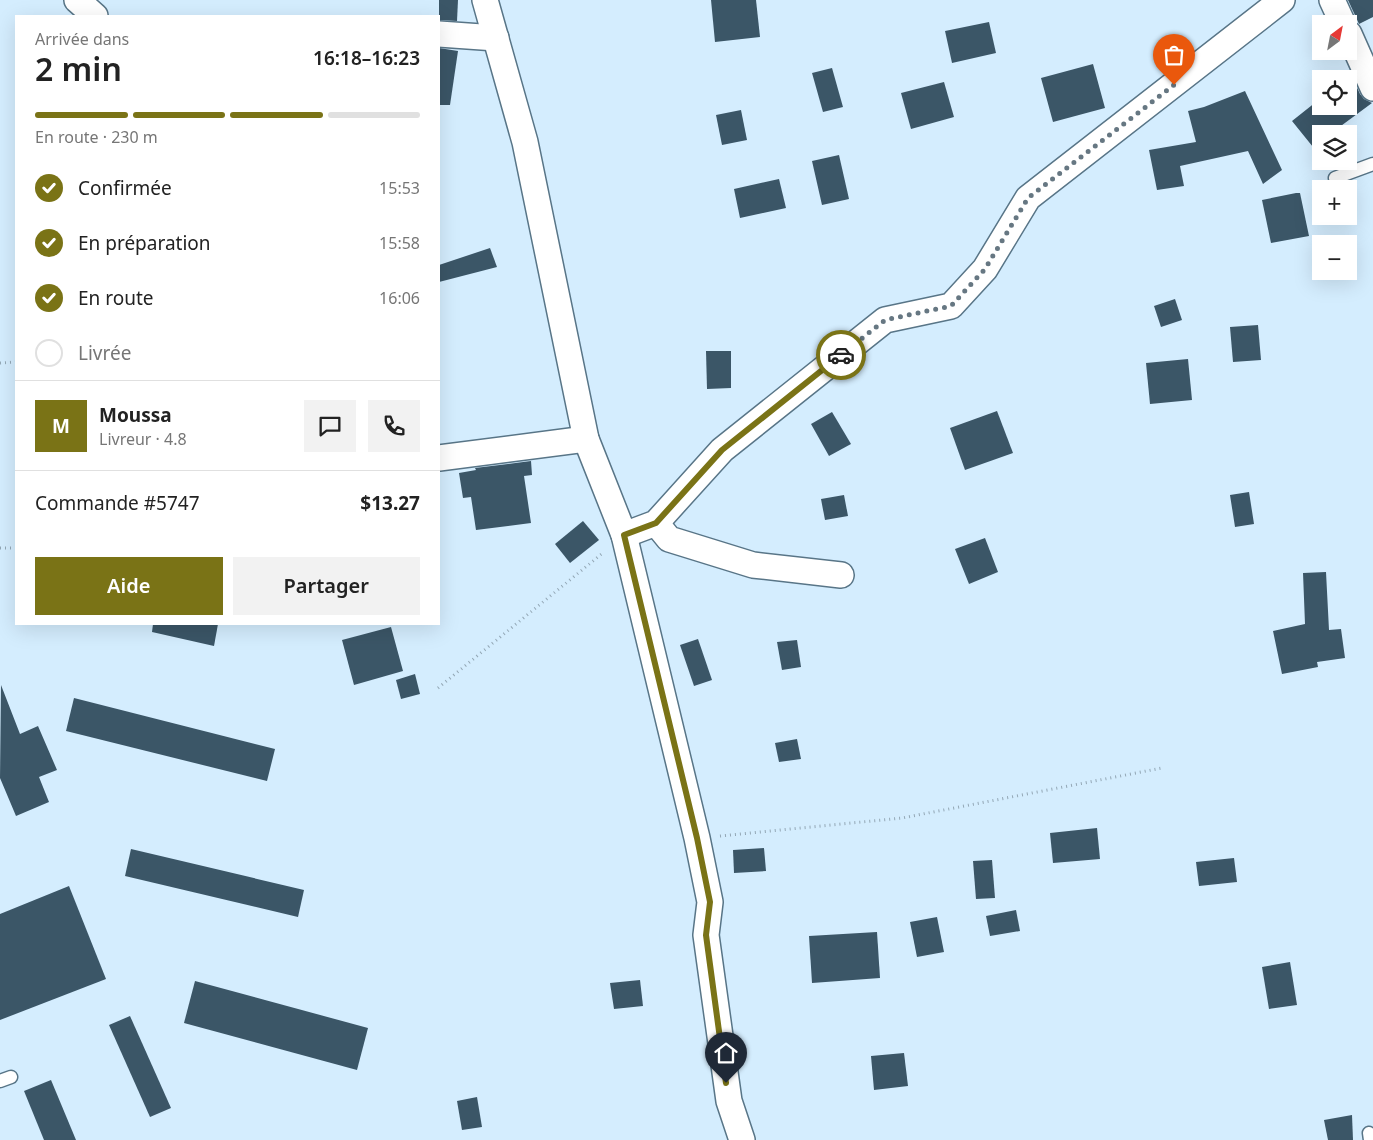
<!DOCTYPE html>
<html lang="fr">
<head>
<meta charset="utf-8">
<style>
	body { margin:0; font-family:"Noto Sans",sans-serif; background:#f2f2f2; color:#222; height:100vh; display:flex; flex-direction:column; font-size:19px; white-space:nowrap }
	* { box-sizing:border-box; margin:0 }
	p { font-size:16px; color:#767676 }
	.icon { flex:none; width:28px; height:28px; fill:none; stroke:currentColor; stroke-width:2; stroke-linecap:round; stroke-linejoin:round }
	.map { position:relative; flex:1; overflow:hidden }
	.drawer { position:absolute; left:15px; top:15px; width:425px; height:610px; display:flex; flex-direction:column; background:#fff; border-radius:0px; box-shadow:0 5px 20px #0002 }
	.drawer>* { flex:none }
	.needle { width:32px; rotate:32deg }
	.fabs { position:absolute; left:1312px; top:15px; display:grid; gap:10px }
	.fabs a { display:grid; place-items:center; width:45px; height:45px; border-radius:0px; background:#fff; box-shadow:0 5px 20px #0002; font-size:25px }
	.pin { position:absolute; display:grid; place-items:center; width:42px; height:42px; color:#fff; margin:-51px -21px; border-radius:50% 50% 50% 0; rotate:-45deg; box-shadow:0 0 5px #0007 }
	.pin .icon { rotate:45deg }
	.courier { position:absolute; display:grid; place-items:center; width:50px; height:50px; margin:-25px; border:4px solid #7a7316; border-radius:50%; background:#fff; color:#222; box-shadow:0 1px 6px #0007 }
	.summary em { font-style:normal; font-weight:600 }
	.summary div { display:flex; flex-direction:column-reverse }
	.summary { display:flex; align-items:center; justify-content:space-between; height:85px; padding:0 20px }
	h1 { font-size:32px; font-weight:600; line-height:38px }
	.bar { display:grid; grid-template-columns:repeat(4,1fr); gap:8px 5px; align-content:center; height:60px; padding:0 20px }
	.bar i { height:6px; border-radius:4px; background:#e0e0e0 }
	.bar .active { background:#7a7316 }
	.bar p { grid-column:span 4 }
	.line { display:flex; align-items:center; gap:12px; padding:0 20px; border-top:1px solid #e0e0e0 }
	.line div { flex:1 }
	.round { display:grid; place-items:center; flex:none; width:52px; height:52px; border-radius:0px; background:#f2f2f2 }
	ol { padding:0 20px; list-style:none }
	li { display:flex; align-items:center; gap:15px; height:55px }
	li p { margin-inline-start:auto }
	li .icon { padding:5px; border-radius:50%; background:#7a7316; color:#fff; stroke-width:4 }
	li:last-child { color:#767676 }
	li i { width:28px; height:28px; border:2px solid #e0e0e0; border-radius:50% }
	.cta { display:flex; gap:10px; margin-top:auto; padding:10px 20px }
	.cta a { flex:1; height:58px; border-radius:0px; background:#7a7316; color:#fff; font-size:20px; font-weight:600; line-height:58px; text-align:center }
	.cta a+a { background:#f2f2f2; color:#222 }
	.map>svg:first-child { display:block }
	.building { fill:#3b5667 }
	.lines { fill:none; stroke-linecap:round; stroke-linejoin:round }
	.service-casing { stroke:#587587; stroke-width:15 }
	.minor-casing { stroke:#587587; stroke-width:28 }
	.path { stroke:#93a7b5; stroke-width:3; stroke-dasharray:1 4; stroke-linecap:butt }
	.service { stroke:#fff; stroke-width:12 }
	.minor { stroke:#fff; stroke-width:25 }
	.done { stroke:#667782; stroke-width:5; stroke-dasharray:0 9 }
	.route { stroke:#7a7316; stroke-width:6 }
</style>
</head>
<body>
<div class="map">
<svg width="1373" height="1140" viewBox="0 0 1373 1140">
	<rect width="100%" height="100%" fill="#d4edfe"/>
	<!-- building -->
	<g class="building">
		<polygon points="439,0 458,0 457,21 439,20"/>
		<polygon points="711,0 756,0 760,37 715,42"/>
		<polygon points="1348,0 1373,0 1373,17 1359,24"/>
		<polygon points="989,22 996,53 952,63 945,31"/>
		<polygon points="439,48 458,51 450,105 439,105"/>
		<polygon points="1093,64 1105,108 1053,122 1041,78"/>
		<polygon points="832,68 843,107 823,112 812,73"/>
		<polygon points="1351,75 1360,94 1364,99 1372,103 1330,134 1321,134 1321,141 1313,147 1292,121 1321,98 1321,106 1349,106 1349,79 1346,79"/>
		<polygon points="944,82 954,117 911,129 901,93"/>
		<polygon points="1245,91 1282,170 1263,184 1248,151 1180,166 1184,186 1157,190 1149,150 1196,142 1188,111 1204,107"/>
		<polygon points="741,110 747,140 722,145 716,115"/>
		<polygon points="839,155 849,199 822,205 812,161"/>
		<polygon points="779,179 786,208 740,218 734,189"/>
		<polygon points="1296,193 1300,193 1309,236 1271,243 1262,200"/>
		<polygon points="490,248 497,267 439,282 439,265"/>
		<polygon points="1175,299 1182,320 1161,327 1154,306"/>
		<polygon points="1258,325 1261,360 1233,362 1230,327"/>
		<polygon points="706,351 731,351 731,388 707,389"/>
		<polygon points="1188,359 1192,400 1150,404 1146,363"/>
		<polygon points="997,411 1013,453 965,470 950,428"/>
		<polygon points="832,412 851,444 829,456 811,424"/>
		<polygon points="531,461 532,475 524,476 531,523 476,530 471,497 463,498 459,473 476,470 475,468"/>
		<polygon points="1249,492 1254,524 1235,527 1230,495"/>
		<polygon points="844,495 848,516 825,520 821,499"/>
		<polygon points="583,521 599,540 570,563 555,544"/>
		<polygon points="985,538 998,572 969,584 955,549"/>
		<polygon points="1326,572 1329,630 1341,629 1345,658 1317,662 1318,667 1282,674 1273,631 1305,624 1303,573"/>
		<polygon points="153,624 218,624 214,646 152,632"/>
		<polygon points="391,627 403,671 354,685 342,640"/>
		<polygon points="698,639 712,680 694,686 680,645"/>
		<polygon points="797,640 801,667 782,670 777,642"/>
		<polygon points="415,674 420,694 401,699 396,680"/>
		<polygon points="1,685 20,734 38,726 57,770 39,777 49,802 16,816 0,778"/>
		<polygon points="74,698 275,749 267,781 66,731"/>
		<polygon points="797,739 801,759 779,762 775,743"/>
		<polygon points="1097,828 1100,859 1053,863 1050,833"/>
		<polygon points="764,848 766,871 734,873 733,850"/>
		<polygon points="131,849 304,890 298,917 125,876"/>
		<polygon points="1234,858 1237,882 1199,886 1196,862"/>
		<polygon points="992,860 995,898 976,899 973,861"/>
		<polygon points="69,886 106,979 0,1020 0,914"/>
		<polygon points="1016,910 1020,931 990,936 986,916"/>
		<polygon points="937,917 944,952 917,957 910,922"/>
		<polygon points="877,932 880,978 812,983 809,936"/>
		<polygon points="1290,962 1297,1005 1269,1009 1262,967"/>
		<polygon points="640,980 643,1006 614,1009 610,983"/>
		<polygon points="195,981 368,1028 357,1070 184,1023"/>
		<polygon points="130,1016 171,1108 150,1117 109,1025"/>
		<polygon points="904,1053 908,1086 874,1090 871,1056"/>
		<polygon points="51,1080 76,1140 44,1140 24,1091"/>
		<polygon points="477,1097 482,1127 462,1130 457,1101"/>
		<polygon points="1352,1115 1353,1140 1328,1140 1324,1120"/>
	</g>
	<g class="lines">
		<defs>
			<g id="service">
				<polyline points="1335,178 1373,164"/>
				<polyline points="0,1081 11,1077"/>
				<polyline points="1369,1133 1370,1140"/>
			</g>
			<g id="minor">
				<polyline points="77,0 95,16"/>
				<polyline points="485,0 525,142 586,439 624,535 697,838 710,902 706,935 729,1101 742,1140"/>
				<polyline points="1332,0 1343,24"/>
				<polyline points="439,34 496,38"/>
				<polyline points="1349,34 1373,88"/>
				<polyline points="439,458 586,439"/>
				<polyline points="656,523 669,539 753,565 841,575"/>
				<polyline points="624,535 656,523 722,450 885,320 951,306 985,269 1028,198 1282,0"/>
			</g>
		</defs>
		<!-- service casing -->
		<use href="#service" class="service-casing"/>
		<!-- minor casing -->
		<use href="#minor" class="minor-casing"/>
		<!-- path -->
		<g class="path">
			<polyline points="0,363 16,362"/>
			<polyline points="0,548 16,548"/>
			<polyline points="438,688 604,552"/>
			<polyline points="720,836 902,818 1162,768"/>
		</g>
		<!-- service -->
		<use href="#service" class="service"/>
		<!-- minor -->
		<use href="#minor" class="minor"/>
	</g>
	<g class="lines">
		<!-- done -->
		<polyline class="done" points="841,355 885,320 951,306 985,269 1028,198 1174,85"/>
		<!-- route -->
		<polyline class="route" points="726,1083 706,935 710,902 697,838 624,535 656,523 722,450 841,355"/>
	</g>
</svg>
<div class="fabs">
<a><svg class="needle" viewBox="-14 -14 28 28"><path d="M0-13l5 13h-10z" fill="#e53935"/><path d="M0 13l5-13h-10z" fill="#767676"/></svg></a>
<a><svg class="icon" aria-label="locate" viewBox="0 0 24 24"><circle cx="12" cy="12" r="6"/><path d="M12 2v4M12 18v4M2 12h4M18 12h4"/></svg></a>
<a><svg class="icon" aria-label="layers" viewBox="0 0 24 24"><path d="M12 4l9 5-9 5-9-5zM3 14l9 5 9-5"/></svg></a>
<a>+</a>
<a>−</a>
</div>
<div class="pin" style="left:1174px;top:85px;background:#ea580c"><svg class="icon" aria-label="bag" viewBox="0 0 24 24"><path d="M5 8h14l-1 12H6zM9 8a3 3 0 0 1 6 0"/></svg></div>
<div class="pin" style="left:726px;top:1083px;background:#1f2937"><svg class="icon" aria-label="home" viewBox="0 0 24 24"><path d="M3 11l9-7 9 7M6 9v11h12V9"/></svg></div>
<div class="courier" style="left:841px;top:355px"><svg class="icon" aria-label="car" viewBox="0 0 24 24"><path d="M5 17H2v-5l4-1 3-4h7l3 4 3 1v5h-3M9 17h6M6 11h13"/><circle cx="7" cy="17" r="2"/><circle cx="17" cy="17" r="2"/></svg></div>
<section class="drawer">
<div class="summary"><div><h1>2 min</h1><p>Arrivée dans</p></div><em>16:18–16:23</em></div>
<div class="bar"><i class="active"></i><i class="active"></i><i class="active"></i><i></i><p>En route · 230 m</p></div>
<ol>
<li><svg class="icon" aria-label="check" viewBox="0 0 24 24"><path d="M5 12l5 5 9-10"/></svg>Confirmée<p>15:53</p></li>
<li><svg class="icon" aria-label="check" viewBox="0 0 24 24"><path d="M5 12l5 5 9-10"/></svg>En préparation<p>15:58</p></li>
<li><svg class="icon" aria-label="check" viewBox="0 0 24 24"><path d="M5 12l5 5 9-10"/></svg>En route<p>16:06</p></li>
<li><i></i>Livrée</li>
</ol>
<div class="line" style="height:90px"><b class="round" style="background:#7a7316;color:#fff">M</b><div><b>Moussa</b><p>Livreur · 4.8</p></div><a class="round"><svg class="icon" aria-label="chat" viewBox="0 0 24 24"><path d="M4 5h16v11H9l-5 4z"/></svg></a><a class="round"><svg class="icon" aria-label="phone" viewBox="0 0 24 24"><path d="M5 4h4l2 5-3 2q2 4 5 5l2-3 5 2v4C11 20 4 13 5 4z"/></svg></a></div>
<div class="line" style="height:65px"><div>Commande #5747</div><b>$13.27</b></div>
<div class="cta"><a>Aide</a><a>Partager</a></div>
</section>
</div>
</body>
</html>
